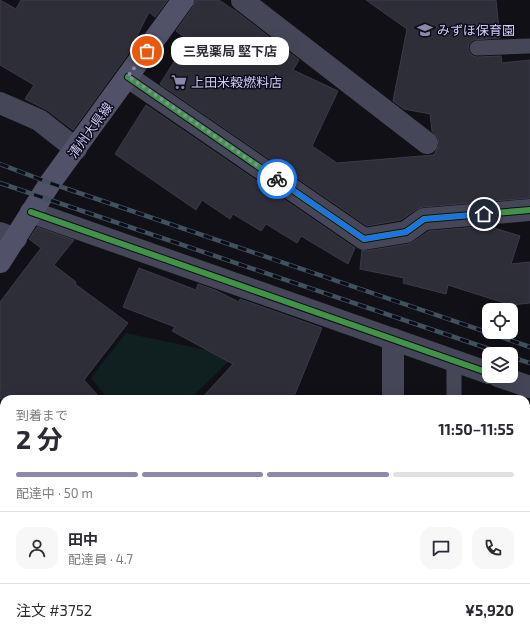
<!DOCTYPE html>
<html lang="ja">
<head>
<meta charset="utf-8">
<style>
	body { margin:0; font-family:"Exo 2","Noto Sans JP",sans-serif; background:#f7f7f7; color:#2b2b33; height:100vh; display:flex; flex-direction:column; font-size:15px; white-space:nowrap }
	* { box-sizing:border-box; margin:0 }
	p { font-size:13px; color:#7c7c81 }
	.icon { flex:none; width:22px; height:22px; fill:none; stroke:currentColor; stroke-width:2; stroke-linecap:round; stroke-linejoin:round }
	.map { position:relative; flex:1; overflow:hidden }
	.drawer { position:absolute; left:0px; top:395px; width:530px; height:248px; display:flex; flex-direction:column; background:#fff; border-radius:12px 12px 0 0; box-shadow:0 4px 16px #0002 }
	.drawer>* { flex:none }
	.fabs { position:absolute; left:482px; top:303px; display:grid; gap:8px }
	.fabs a { display:grid; place-items:center; width:36px; height:36px; border-radius:8px; background:#fff; box-shadow:0 4px 16px #0002; font-size:20px }
	.pin { position:absolute; display:grid; place-items:center; width:34px; height:34px; color:#fff; margin:-17px; border:2px solid #fff; border-radius:50%; box-shadow:0 1px 4px #0007 }
	.courier { position:absolute; display:grid; place-items:center; width:40px; height:40px; margin:-20px; border:3px solid #1a73e8; border-radius:50%; background:#fff; color:#222; box-shadow:0 1px 5px #0007 }
	.bubble { position:absolute; height:28px; border-radius:12px; background:#fff; box-shadow:0 4px 16px #0002; font-size:13px; font-weight:700; line-height:28px; text-align:center }
	.overview em { font-style:normal; font-weight:700 }
	.overview div { display:flex; flex-direction:column-reverse }
	.overview { display:flex; align-items:center; justify-content:space-between; height:68px; padding:0 16px }
	h1 { font-size:26px; font-weight:700; line-height:30px }
	.bar { display:grid; grid-template-columns:repeat(4,1fr); gap:6px 4px; align-content:center; height:48px; padding:0 16px }
	.bar i { height:5px; border-radius:3px; background:#e1e1e2 }
	.bar .current { background:#8c8aaa }
	.bar p { grid-column:span 4 }
	.line { display:flex; align-items:center; gap:10px; padding:0 16px; border-top:1px solid #e1e1e2 }
	.line div { flex:1 }
	.round { display:grid; place-items:center; flex:none; width:42px; height:42px; border-radius:12px; background:#f7f7f7 }
	.map>svg:first-child { display:block }
	.green { fill:#102020 }
	.building { fill:#2e2e39; stroke:#3c3a4a }
	.lines { fill:none; stroke-linecap:round; stroke-linejoin:round }
	.service { stroke:#454657; stroke-width:15 }
	.minor { stroke:#454657; stroke-width:22 }
	.secondary { stroke:#515269; stroke-width:22 }
	.rail-casing { stroke:#40525d; stroke-width:4.5 }
	.rail { stroke:#0e0c1a; stroke-width:3; stroke-dasharray:9; stroke-linecap:butt }
	.cycleway-casing { stroke:#0e0c1a; stroke-width:8 }
	.cycleway { stroke:#419447; stroke-width:6 }
	.done { stroke:#8c8aaa; stroke-width:4; stroke-dasharray:0 7.2 }
	.route { stroke:#1a73e8; stroke-width:5 }
	.labels { text-anchor:middle; dominant-baseline:central; stroke-width:3; stroke-linejoin:round; paint-order:stroke }
	.poi-label { font-size:13px; fill:#cecbf9; stroke:#0e0c1a; text-anchor:start }
	.street-label { font-size:13px; fill:#cecbf9; stroke:#0e0c1a }
</style>
</head>
<body>
<div class="map">
<svg width="530" height="643" viewBox="0 0 530 643">
	<rect width="100%" height="100%" fill="#101016"/>
	<!-- green -->
	<polygon class="green" points="126,333 234,356 190,399 108,399 91,378"/>
	<!-- building -->
	<g class="building">
		<polygon points="0,0 16,9 21,0 168,0 155,17 149,12 128,54 73,130 47,110 25,99 34,85 0,65"/>
		<polygon points="195,0 219,0 237,12 299,60 293,70 338,91 312,146 337,163 434,155 439,145 438,138 432,131 430,114 404,109 393,101 407,29 366,0 496,0 500,38 473,40 469,44 468,49 470,53 473,56 477,57 501,56 502,63 530,60 530,198 423,207 417,209 401,220 367,226 160,84 188,40 176,31 193,7"/>
		<polygon points="146,105 355,248 348,264 301,236 297,243 266,224 261,231 233,214 230,219 202,200 196,210 115,154"/>
		<polygon points="488,226 520,236 511,264 530,262 530,303 511,305 448,285 446,294 403,283 404,278 360,269 362,250 366,251 408,244 413,242 429,231"/>
		<polygon points="37,227 74,240 54,265 76,282 75,284 128,323 84,380 101,399 0,399 0,302 41,248 29,239"/>
		<polygon points="139,268 196,290 198,284 215,290 239,302 240,299 322,328 293,399 201,399 233,364 172,331 175,327 123,307"/>
	</g>
	<g class="lines">
		<!-- service -->
		<g class="service">
			<polyline points="477,48 530,46"/>
			<polyline points="454,360 454,399"/>
			<polyline points="456,639 456,643"/>
		</g>
		<!-- minor -->
		<g class="minor">
			<polyline points="242,0 427,143"/>
			<polyline points="128,77 364,239 406,232 424,219 530,210"/>
			<polyline points="0,103 39,120 76,149"/>
			<polyline points="31,212 489,373"/>
			<polyline points="0,233 16,239"/>
			<polyline points="498,376 530,387"/>
			<polyline points="393,399 393,339"/>
			<polyline points="0,462 4,468"/>
			<polyline points="132,639 135,643"/>
			<polyline points="389,643 389,639"/>
			<polyline points="530,643 530,580"/>
		</g>
		<!-- secondary -->
		<polyline class="secondary" points="0,262 50,183 183,0"/>
		<defs>
			<g id="rail">
				<polyline points="0,164 50,183 530,347"/>
				<polyline points="0,183 504,354"/>
				<polyline points="511,357 530,363"/>
			</g>
		</defs>
		<!-- rail casing -->
		<use href="#rail" class="rail-casing"/>
		<!-- rail -->
		<use href="#rail" class="rail"/>
		<defs>
			<g id="cycleway">
				<polyline points="128,77 364,239 406,232 424,219 530,210"/>
				<polyline points="31,212 489,373"/>
			</g>
		</defs>
		<!-- cycleway casing -->
		<use href="#cycleway" class="cycleway-casing"/>
		<!-- cycleway -->
		<use href="#cycleway" class="cycleway"/>
	</g>
	<g class="lines">
		<!-- done -->
		<polyline class="done" points="147,51 128,76 277,179"/>
		<!-- route -->
		<polyline class="route" points="277,179 364,239 406,232 424,219 484,214"/>
	</g>
	<!-- icons -->
	<defs>
		<symbol id="school-bare" viewBox="-9 -9 18 18"><path d="M0-5L7-2L0 1L-7-2ZM-4 1L0 2.5L4 1V4Q0 6-4 4Z" fill="#8c8aaa" stroke="#0e0c1a" stroke-width="2.5" paint-order="stroke"/></symbol>
		<symbol id="supermarket-bare" viewBox="-9 -9 18 18"><path d="M-6-5.5h2.5l.6 2H6L4.5 2H-2.5L-4.4-4H-6ZM-1.5 3.2a1.3 1.3 0 1 0 .1 0ZM3 3.2a1.3 1.3 0 1 0 .1 0Z" fill="#8c8aaa" stroke="#0e0c1a" stroke-width="2.5" paint-order="stroke"/></symbol>
	</defs>
	<g fill-rule="evenodd">
		<use href="#school-bare" x="414" y="19" width="22" height="22"/>
		<use href="#supermarket-bare" x="168" y="71" width="22" height="22"/>
	</g>
	<g class="labels">
		<!-- poi labels -->
		<g class="poi-label">
			<text x="437" y="30">みずほ保育園</text>
			<text x="191" y="82">上田米穀燃料店</text>
		</g>
		<!-- street labels -->
		<g class="street-label">
			<text transform="translate(90 130) rotate(-54)">清州大県線</text>
		</g>
	</g>
</svg>
<div class="fabs">
<a><svg class="icon" aria-label="locate" viewBox="0 0 24 24"><circle cx="12" cy="12" r="6"/><path d="M12 2v4M12 18v4M2 12h4M18 12h4"/></svg></a>
<a><svg class="icon" aria-label="layers" viewBox="0 0 24 24"><path d="M12 4l9 5-9 5-9-5zM3 14l9 5 9-5"/></svg></a>
</div>
<div class="pin" style="left:147px;top:51px;background:#ea580c"><svg class="icon" aria-label="bag" viewBox="0 0 24 24"><path d="M5 8h14l-1 12H6zM9 8a3 3 0 0 1 6 0"/></svg></div>
<div class="pin" style="left:484px;top:214px;background:#1f2937"><svg class="icon" aria-label="home" viewBox="0 0 24 24"><path d="M3 11l9-7 9 7M6 9v11h12V9"/></svg></div>
<div class="courier" style="left:277px;top:179px"><svg class="icon" aria-label="bike" viewBox="0 0 24 24"><circle cx="6" cy="16" r="4"/><circle cx="18" cy="16" r="4"/><path d="M6 16l4-8h5l3 8M10 8l3 8H6M13 5h3"/></svg></div>
<div class="bubble" style="left:171px;top:37px;width:118px">三晃薬局 堅下店</div>
<section class="drawer">
<div class="overview"><div><h1>2 分</h1><p>到着まで</p></div><em>11:50–11:55</em></div>
<div class="bar"><i class="current"></i><i class="current"></i><i class="current"></i><i></i><p>配達中 · 50 m</p></div>
<div class="line" style="height:72px"><a class="round"><svg class="icon" aria-label="person" viewBox="0 0 24 24"><circle cx="12" cy="8" r="4"/><path d="M4 21q1-7 8-7t8 7"/></svg></a><div><b>田中</b><p>配達員 · 4.7</p></div><a class="round"><svg class="icon" aria-label="chat" viewBox="0 0 24 24"><path d="M4 5h16v11H9l-5 4z"/></svg></a><a class="round"><svg class="icon" aria-label="phone" viewBox="0 0 24 24"><path d="M5 4h4l2 5-3 2q2 4 5 5l2-3 5 2v4C11 20 4 13 5 4z"/></svg></a></div>
<div class="line" style="height:52px"><div>注文 #3752</div><b>¥5,920</b></div>
</section>
</div>
</body>
</html>
